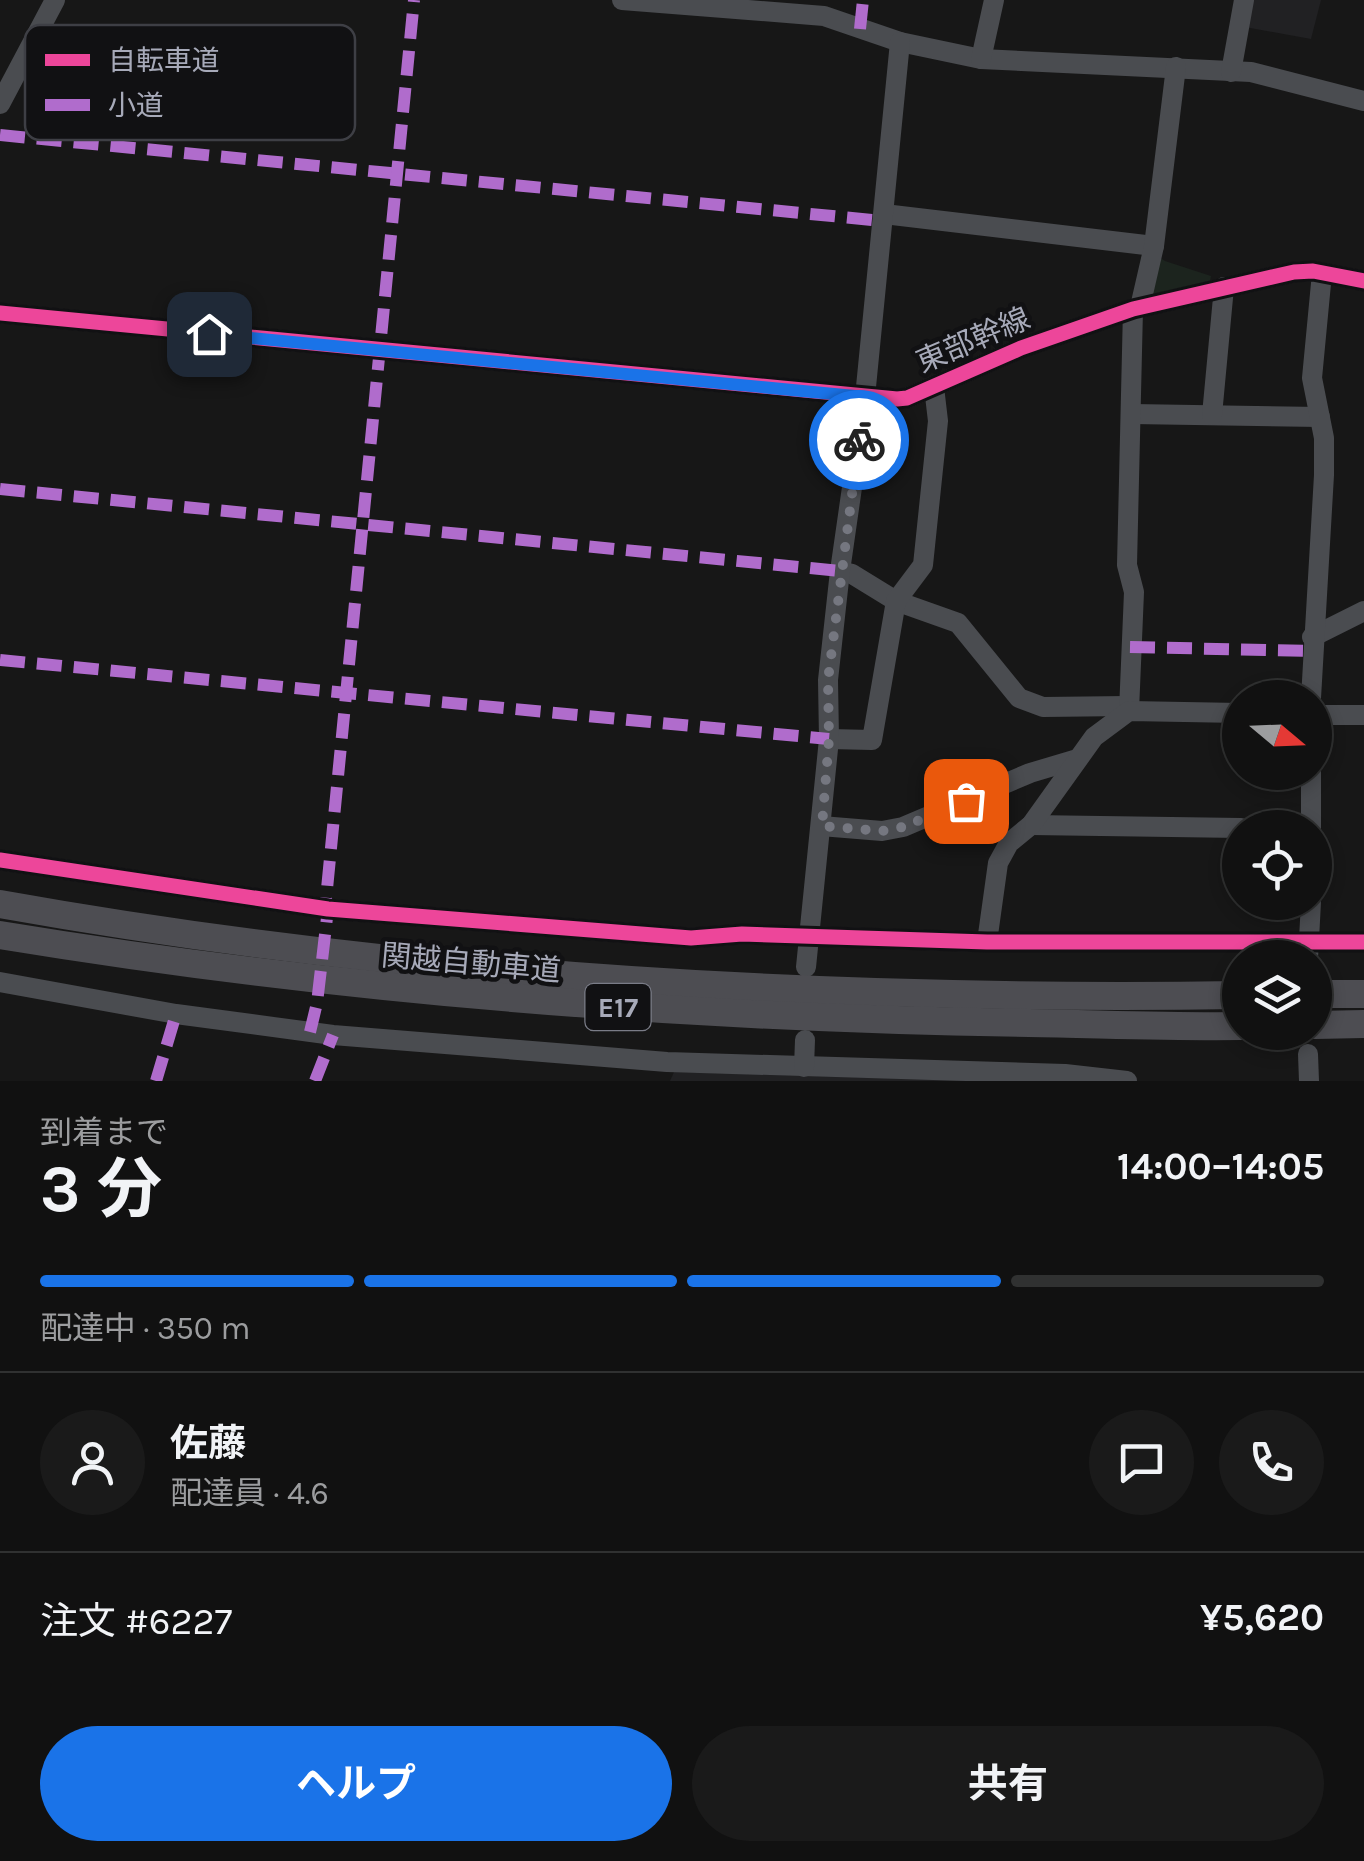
<!DOCTYPE html>
<html lang="ja">
<head>
<meta charset="utf-8">
<style>
	body { margin:0; font-family:Karla,"Noto Sans JP",sans-serif; background:#1a1a1a; color:#f1f3f6; height:100vh; display:flex; flex-direction:column; font-size:38px; white-space:nowrap }
	* { box-sizing:border-box; margin:0 }
	p { font-size:32px; color:#9c9d9f }
	.icon { flex:none; width:55px; height:55px; fill:none; stroke:currentColor; stroke-width:2; stroke-linecap:round; stroke-linejoin:round }
	.map { position:relative; height:1081px; overflow:hidden }
	.drawer { display:flex; flex-direction:column; background:#111; flex:1 }
	.drawer>* { flex:none }
	.needle { width:65px; rotate:109deg }
	.fabs { position:absolute; left:1222px; top:680px; display:grid; gap:20px }
	.fabs a { display:grid; place-items:center; width:110px; height:110px; border-radius:50%; background:#111; box-shadow:0 5px 15px #0003,0 0 0 2px #303131; font-size:50px }
	.pin { position:absolute; display:grid; place-items:center; width:85px; height:85px; color:#fff; margin:-42px; border-radius:20px; box-shadow:0 5px 15px #0006 }
	.courier { position:absolute; display:grid; place-items:center; width:100px; height:100px; margin:-50px; border:8px solid #1a73e8; border-radius:50%; background:#fff; color:#222; box-shadow:0 2px 12px #0007 }
	.headline em { font-style:normal; font-weight:700 }
	.headline div { display:flex; flex-direction:column-reverse }
	.headline { display:flex; align-items:center; justify-content:space-between; height:170px; padding:0 40px }
	h1 { font-size:65px; font-weight:700; line-height:75px }
	.bar { display:grid; grid-template-columns:repeat(4,1fr); gap:15px 10px; align-content:center; height:120px; padding:0 40px }
	.bar i { height:12px; border-radius:8px; background:#303131 }
	.bar .on { background:#1a73e8 }
	.bar p { grid-column:span 4 }
	.line { display:flex; align-items:center; gap:25px; padding:0 40px; border-top:2px solid #303131 }
	.line div { flex:1 }
	.round { display:grid; place-items:center; flex:none; width:105px; height:105px; border-radius:52px; background:#1a1a1a }
	.action { display:flex; gap:20px; margin-top:auto; padding:20px 40px }
	.action a { flex:1; height:115px; border-radius:60px; background:#1a73e8; color:#fff; font-size:40px; font-weight:700; line-height:115px; text-align:center }
	.action a+a { background:#1a1a1a; color:#f1f3f6 }
	.map>svg:first-child { display:block }
	.built { fill:#212123 }
	.green { fill:#1c241e }
	.lines { fill:none; stroke-linecap:round; stroke-linejoin:round }
	.minor { stroke:#4a4c50; stroke-width:20 }
	.highway { stroke:#4d4d52; stroke-width:28 }
	.quiet { stroke:#b06ccc; stroke-width:12; stroke-dasharray:25 12; stroke-linecap:butt }
	.cycleway-casing { stroke:#111113; stroke-width:21 }
	.cycleway { stroke:#ed469a; stroke-width:15 }
	.done { stroke:#757780; stroke-width:10; stroke-dasharray:0 18 }
	.route { stroke:#1a73e8; stroke-width:12 }
	.labels { text-anchor:middle; dominant-baseline:central; stroke-width:9; stroke-linejoin:round; paint-order:stroke }
	.shield { fill:#111113; stroke:#7a7c87; stroke-width:2.5 }
	.shield-label { font-size:28px; font-weight:bold; fill:#a7aab9 }
	.street-label { font-size:30px; fill:#a7aab9; stroke:#111113 }
	.key { fill:#111113; stroke:#3e3f45; stroke-width:2.5 }
	.key-label { font-size:28px; fill:#a7aab9 }
</style>
</head>
<body>
<div class="map">
<svg width="1364" height="1081" viewBox="0 0 1364 1081">
	<rect width="100%" height="100%" fill="#171717"/>
	<!-- built -->
	<g class="built">
		<polygon points="1250,0 1321,0 1311,39 1245,27"/>
		<polygon points="674,1072 1001,1081 670,1081"/>
	</g>
	<!-- green -->
	<polygon class="green" points="1156,255 1165,261 1211,276 1210,281 1146,296"/>
	<g class="lines">
		<!-- minor -->
		<g class="minor">
			<polyline points="622,0 824,16 900,42 981,59 1251,72 1364,101"/>
			<polyline points="981,59 994,0"/>
			<polyline points="1231,72 1244,0"/>
			<polyline points="0,104 55,0"/>
			<polyline points="884,214 1154,246"/>
			<polyline points="1140,307 1154,246 1176,67"/>
			<polyline points="0,313 897,399 907,398 1021,348 1133,309 1294,272 1313,271 1364,281"/>
			<polyline points="1132,414 1320,417"/>
			<polyline points="1212,415 1224,287"/>
			<polyline points="840,571 852,574 896,601 958,623 1019,698 1043,707 1127,706"/>
			<polyline points="1312,637 1364,611"/>
			<polyline points="1311,698 1324,475 1324,438 1312,378 1322,273"/>
			<polyline points="1129,711 1134,592 1127,565 1133,309"/>
			<polyline points="1315,715 1364,715"/>
			<polyline points="829,739 872,740 896,601 923,565 938,421 934,387"/>
			<polyline points="1311,772 1311,828"/>
			<polyline points="1031,825 1241,828"/>
			<polyline points="821,826 882,831 903,827 1030,773 1077,759"/>
			<polyline points="0,860 328,909 691,938 742,934 987,942 1364,942"/>
			<polyline points="987,942 998,863 1009,843 1031,825 1094,737 1129,711 1240,713"/>
			<polyline points="1308,958 1311,902"/>
			<polyline points="806,967 829,739 828,680 840,571 865,397 900,42"/>
			<polyline points="0,982 176,1014 333,1035 667,1062 1065,1074 1127,1081"/>
			<polyline points="1308,1054 1309,1081"/>
			<polyline points="804,1067 805,1040"/>
		</g>
		<!-- highway -->
		<g class="highway">
			<path d="M 0,904 C 407,977 827,1001 1240,995"/>
			<path d="M 0,935 C 341,991 683,1018 1029,1023 C 1099,1024 1170,1027 1240,1026"/>
			<polyline points="1315,994 1364,994"/>
			<polyline points="1315,1025 1364,1024"/>
		</g>
		<!-- quiet -->
		<g class="quiet">
			<polyline points="860,29 863,0"/>
			<polyline points="0,135 883,221"/>
			<polyline points="0,489 840,571"/>
			<polyline points="1130,647 1311,651"/>
			<polyline points="0,660 829,739"/>
			<polyline points="310,1032 317,1003 328,909 326,899 414,0"/>
			<polyline points="156,1081 176,1014"/>
			<polyline points="315,1081 333,1035"/>
		</g>
		<defs>
			<g id="cycleway">
				<polyline points="0,313 897,399 907,398 1021,348 1133,309 1294,272 1313,271 1364,281"/>
				<polyline points="0,860 328,909 691,938 742,934 987,942 1364,942"/>
			</g>
		</defs>
		<!-- cycleway casing -->
		<use href="#cycleway" class="cycleway-casing"/>
		<!-- cycleway -->
		<use href="#cycleway" class="cycleway"/>
	</g>
	<g class="lines">
		<!-- done -->
		<polyline class="done" points="859,440 828,680 829,739 822,826 882,831 903,827 966,801"/>
		<!-- route -->
		<polyline class="route" points="209,334 865,397 859,440"/>
	</g>
	<g class="labels">
		<!-- shield labels -->
		<rect class="shield" x="585.5" y="984" width="65" height="46" rx="8"/>
		<g class="shield-label">
			<text x="618" y="1007">E17</text>
		</g>
		<!-- street labels -->
		<g class="street-label">
			<text transform="translate(973 340) rotate(-23)">東部幹線</text>
			<text transform="translate(471 963) rotate(5)">関越自動車道</text>
		</g>
	</g>
	<!-- legend -->
	<rect x="25" y="25" width="330" height="115" rx="15" class="key"/>
	<rect x="45" y="54" width="45" height="12" fill="#ed469a"/>
	<rect x="45" y="99" width="45" height="12" fill="#b06ccc"/>
	<g class="key-label">
		<text x="108" y="70">自転車道</text>
		<text x="108" y="115">小道</text>
	</g>
</svg>
<div class="fabs">
<a><svg class="needle" viewBox="-14 -14 28 28"><path d="M0-13l5 13h-10z" fill="#e53935"/><path d="M0 13l5-13h-10z" fill="#9c9d9f"/></svg></a>
<a><svg class="icon" aria-label="locate" viewBox="0 0 24 24"><circle cx="12" cy="12" r="6"/><path d="M12 2v4M12 18v4M2 12h4M18 12h4"/></svg></a>
<a><svg class="icon" aria-label="layers" viewBox="0 0 24 24"><path d="M12 4l9 5-9 5-9-5zM3 14l9 5 9-5"/></svg></a>
</div>
<div class="pin" style="left:966px;top:801px;background:#ea580c"><svg class="icon" aria-label="bag" viewBox="0 0 24 24"><path d="M5 8h14l-1 12H6zM9 8a3 3 0 0 1 6 0"/></svg></div>
<div class="pin" style="left:209px;top:334px;background:#1f2937"><svg class="icon" aria-label="home" viewBox="0 0 24 24"><path d="M3 11l9-7 9 7M6 9v11h12V9"/></svg></div>
<div class="courier" style="left:859px;top:440px"><svg class="icon" aria-label="bike" viewBox="0 0 24 24"><circle cx="6" cy="16" r="4"/><circle cx="18" cy="16" r="4"/><path d="M6 16l4-8h5l3 8M10 8l3 8H6M13 5h3"/></svg></div>
</div>
<section class="drawer">
<div class="headline"><div><h1>3 分</h1><p>到着まで</p></div><em>14:00–14:05</em></div>
<div class="bar"><i class="on"></i><i class="on"></i><i class="on"></i><i></i><p>配達中 · 350 m</p></div>
<div class="line" style="height:180px"><a class="round"><svg class="icon" aria-label="person" viewBox="0 0 24 24"><circle cx="12" cy="8" r="4"/><path d="M4 21q1-7 8-7t8 7"/></svg></a><div><b>佐藤</b><p>配達員 · 4.6</p></div><a class="round"><svg class="icon" aria-label="chat" viewBox="0 0 24 24"><path d="M4 5h16v11H9l-5 4z"/></svg></a><a class="round"><svg class="icon" aria-label="phone" viewBox="0 0 24 24"><path d="M5 4h4l2 5-3 2q2 4 5 5l2-3 5 2v4C11 20 4 13 5 4z"/></svg></a></div>
<div class="line" style="height:130px"><div>注文 #6227</div><b>¥5,620</b></div>
<div class="action"><a>ヘルプ</a><a>共有</a></div>
</section>
</body>
</html>
